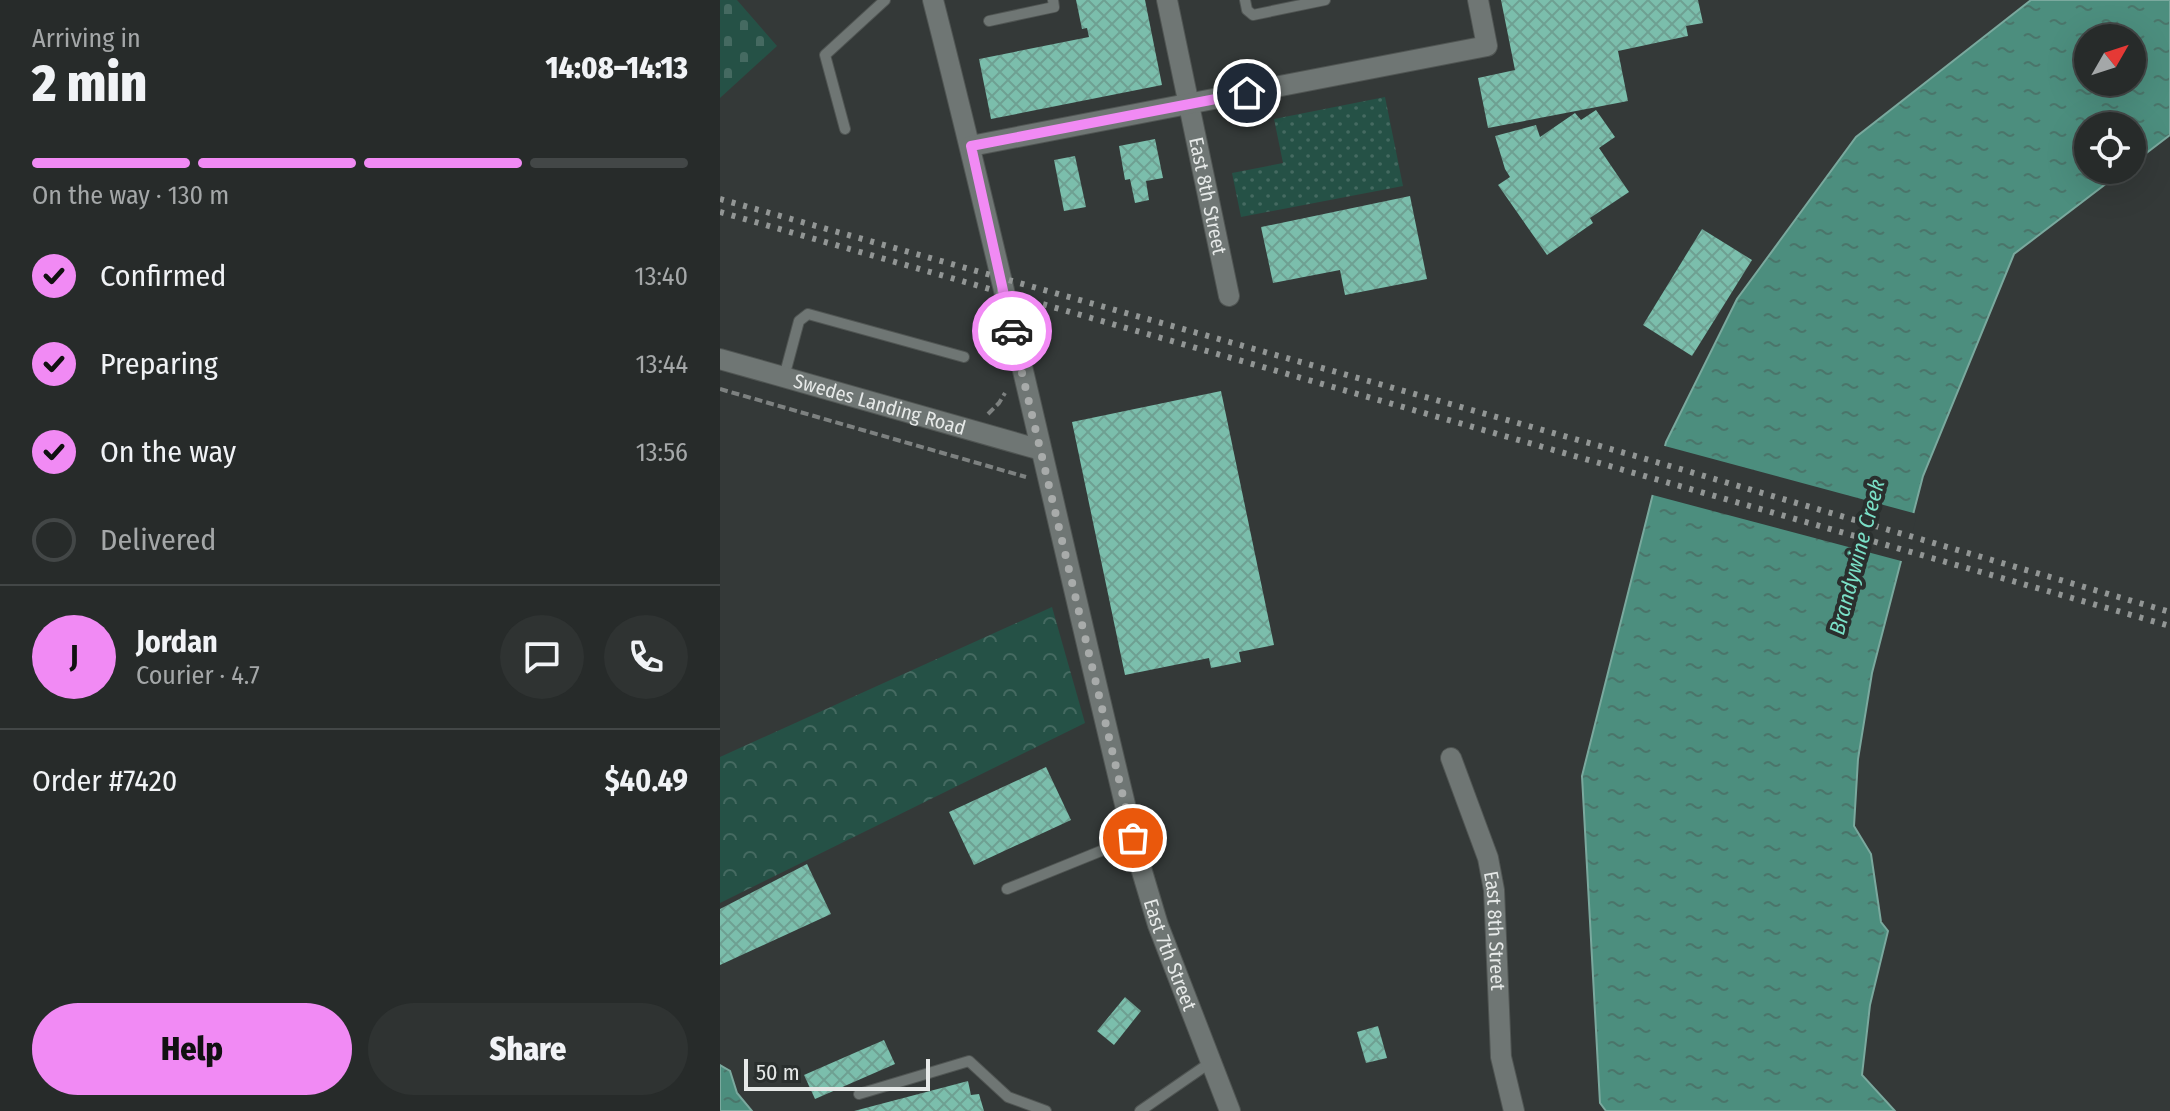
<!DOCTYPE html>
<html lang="en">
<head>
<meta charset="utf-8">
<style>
	body { margin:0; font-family:"Fira Sans Condensed",sans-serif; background:#2f3332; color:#f1f3f6; height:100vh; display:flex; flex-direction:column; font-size:30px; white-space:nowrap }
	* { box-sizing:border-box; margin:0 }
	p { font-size:26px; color:#a4a7a8 }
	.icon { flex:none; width:44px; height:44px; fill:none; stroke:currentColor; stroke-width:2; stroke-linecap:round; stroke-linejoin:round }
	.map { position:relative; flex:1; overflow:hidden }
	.side { display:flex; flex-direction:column; background:#272b2a; width:720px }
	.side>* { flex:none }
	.needle { width:52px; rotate:51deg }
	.buttons { position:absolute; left:1354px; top:24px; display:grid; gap:16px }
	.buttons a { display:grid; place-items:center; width:72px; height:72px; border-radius:50%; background:#272b2a; box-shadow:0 8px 32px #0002,0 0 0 2px #434747; font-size:40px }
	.scale { position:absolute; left:24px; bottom:20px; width:186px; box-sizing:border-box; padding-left:8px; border:4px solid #e6e9e8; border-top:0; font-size:22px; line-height:28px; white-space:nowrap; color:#e6e9e8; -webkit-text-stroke:6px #2a2f2e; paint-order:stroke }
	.pin { position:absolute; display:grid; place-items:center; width:68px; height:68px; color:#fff; margin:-34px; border:4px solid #fff; border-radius:50%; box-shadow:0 2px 8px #0007 }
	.courier { position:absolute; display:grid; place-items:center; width:80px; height:80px; margin:-40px; border:6px solid #f18af4; border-radius:50%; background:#fff; color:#222; box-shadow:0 2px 10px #0007 }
	.summary em { font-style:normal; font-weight:800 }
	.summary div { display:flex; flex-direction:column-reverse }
	.summary { display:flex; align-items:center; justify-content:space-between; height:136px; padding:0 32px }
	h1 { font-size:52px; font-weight:800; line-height:60px }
	.bar { display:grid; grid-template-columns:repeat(4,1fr); gap:12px 8px; align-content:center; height:96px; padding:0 32px }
	.bar i { height:10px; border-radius:6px; background:#434747 }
	.bar .active { background:#f18af4 }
	.bar p { grid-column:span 4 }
	.line { display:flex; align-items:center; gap:20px; padding:0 32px; border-top:2px solid #434747 }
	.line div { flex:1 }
	.round { display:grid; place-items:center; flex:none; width:84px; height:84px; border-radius:42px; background:#2f3332 }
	ol { padding:0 32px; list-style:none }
	li { display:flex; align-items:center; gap:24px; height:88px }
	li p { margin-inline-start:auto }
	li .icon { padding:8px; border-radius:50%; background:#f18af4; color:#111; stroke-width:4 }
	li:last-child { color:#a4a7a8 }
	li i { width:44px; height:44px; border:4px solid #434747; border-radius:50% }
	.action { display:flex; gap:16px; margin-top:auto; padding:16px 32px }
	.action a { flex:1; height:92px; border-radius:48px; background:#f18af4; color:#111; font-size:32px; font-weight:800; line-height:92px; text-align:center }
	.action a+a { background:#2f3332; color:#f1f3f6 }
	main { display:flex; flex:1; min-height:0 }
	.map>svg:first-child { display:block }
	.grass { fill:url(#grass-dots) }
	.forest { fill:url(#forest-crowns) }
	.cemetery { fill:url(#cemetery-stones) }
	.water { fill:url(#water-ripples); stroke:#7aa99e; stroke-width:2; fill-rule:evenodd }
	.pier { fill:#343938 }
	.building { fill:url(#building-cross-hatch) }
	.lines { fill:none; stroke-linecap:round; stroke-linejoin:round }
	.lane-casing { stroke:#505553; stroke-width:12 }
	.street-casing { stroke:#505553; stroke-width:22 }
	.path { stroke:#7d8180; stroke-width:4; stroke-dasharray:8 4; stroke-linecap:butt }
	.lane { stroke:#6f7674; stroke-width:10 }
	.street { stroke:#6f7674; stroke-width:20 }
	.rail { stroke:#929695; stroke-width:6; stroke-dasharray:4 8; stroke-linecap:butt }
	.done { stroke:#a8abaa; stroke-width:8; stroke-dasharray:0 14.4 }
	.route { stroke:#f18af4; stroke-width:10 }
	.labels { text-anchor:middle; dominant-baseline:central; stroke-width:8; stroke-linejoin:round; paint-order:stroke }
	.street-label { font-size:20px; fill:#e6e9e8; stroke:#2a2f2e }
	.water-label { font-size:22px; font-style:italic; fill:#7ae0c7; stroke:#2a2f2e }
</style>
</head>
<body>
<main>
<section class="side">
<div class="summary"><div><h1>2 min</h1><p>Arriving in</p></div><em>14:08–14:13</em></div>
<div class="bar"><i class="active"></i><i class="active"></i><i class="active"></i><i></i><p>On the way · 130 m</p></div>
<ol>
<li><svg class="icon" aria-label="check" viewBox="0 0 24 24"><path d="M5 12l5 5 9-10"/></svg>Confirmed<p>13:40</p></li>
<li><svg class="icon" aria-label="check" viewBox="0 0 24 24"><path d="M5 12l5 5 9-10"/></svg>Preparing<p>13:44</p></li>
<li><svg class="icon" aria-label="check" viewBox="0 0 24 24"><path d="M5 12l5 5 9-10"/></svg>On the way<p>13:56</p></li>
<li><i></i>Delivered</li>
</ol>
<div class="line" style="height:144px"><b class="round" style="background:#f18af4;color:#111">J</b><div><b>Jordan</b><p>Courier · 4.7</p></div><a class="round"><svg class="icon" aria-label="chat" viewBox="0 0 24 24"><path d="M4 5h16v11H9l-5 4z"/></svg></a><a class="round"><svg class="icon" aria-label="phone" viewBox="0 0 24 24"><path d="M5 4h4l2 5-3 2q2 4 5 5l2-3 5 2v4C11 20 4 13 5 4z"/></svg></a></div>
<div class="line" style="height:104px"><div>Order #7420</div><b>$40.49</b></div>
<div class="action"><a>Help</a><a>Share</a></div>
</section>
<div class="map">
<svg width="1450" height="1111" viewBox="0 0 1450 1111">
	<defs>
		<pattern id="grass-dots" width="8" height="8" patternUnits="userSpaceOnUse" patternTransform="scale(2)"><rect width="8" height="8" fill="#255146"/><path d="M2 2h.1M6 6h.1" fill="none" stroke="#456a61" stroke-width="1.8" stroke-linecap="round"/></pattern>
		<pattern id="forest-crowns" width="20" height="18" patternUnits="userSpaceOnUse" patternTransform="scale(2)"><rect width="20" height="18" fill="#255146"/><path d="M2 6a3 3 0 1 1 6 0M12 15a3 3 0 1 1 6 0" fill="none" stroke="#456a61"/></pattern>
		<pattern id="cemetery-stones" width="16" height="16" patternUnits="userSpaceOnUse" patternTransform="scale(2)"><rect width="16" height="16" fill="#255146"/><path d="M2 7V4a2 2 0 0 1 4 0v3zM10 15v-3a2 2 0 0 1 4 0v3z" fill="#456a61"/></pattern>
		<pattern id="water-ripples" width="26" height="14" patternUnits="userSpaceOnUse" patternTransform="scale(2)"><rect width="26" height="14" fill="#4c8e7e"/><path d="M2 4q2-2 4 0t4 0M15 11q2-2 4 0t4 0" fill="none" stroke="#4a756a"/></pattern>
		<pattern id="building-cross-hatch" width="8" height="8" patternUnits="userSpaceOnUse" patternTransform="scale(2)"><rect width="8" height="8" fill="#7bbeac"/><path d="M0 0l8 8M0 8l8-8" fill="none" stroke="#6ea092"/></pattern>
	</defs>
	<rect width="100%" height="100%" fill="#343938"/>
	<!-- grass -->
	<polygon class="grass" points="665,97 683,186 521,217 512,173 563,163 554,119"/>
	<!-- forest -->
	<polygon class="forest" points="332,607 365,723 0,903 0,757"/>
	<!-- cemetery -->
	<polygon class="cemetery" points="0,0 17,0 57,46 0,98"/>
	<!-- water -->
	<g class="water">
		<path d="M 1311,0 L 1450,0 L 1450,135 L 1412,164 L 1412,126 L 1368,126 L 1368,170 L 1404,170 L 1294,254 L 1203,476 L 1152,673 L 1138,759 L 1134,826 L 1151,854 L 1161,922 L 1168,931 L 1150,1005 L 1142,1075 L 1175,1111 L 886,1111 L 880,1103 L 862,776 L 946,442 L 1017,299 L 1136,137 ZM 1368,38 L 1412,38 L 1412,82 L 1368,82 Z"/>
		<polygon points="0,1065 10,1071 17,1093 32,1111 0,1111"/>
	</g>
	<!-- pier -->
	<polygon class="pier" points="941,445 1197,514 1185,562 929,494"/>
	<!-- building -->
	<g class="building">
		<polygon points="356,0 425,0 442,85 271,119 259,59 369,37 367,28 362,29"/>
		<polygon points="781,0 978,0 983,23 966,26 968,36 898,51 908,101 768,128 758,78 795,70"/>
		<polygon points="876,110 895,137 879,148 909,192 870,218 873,223 827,255 778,185 790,177 785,169 775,136 816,125 820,137 855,113 861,120"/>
		<polygon points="435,139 443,178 426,181 429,200 415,203 410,179 405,180 399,146"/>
		<polygon points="355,156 366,207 344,211 334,160"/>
		<polygon points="690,196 707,279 625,295 620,270 553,283 541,227"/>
		<polygon points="982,229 1032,260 972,356 923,325"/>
		<polygon points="501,391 554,645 519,652 521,662 491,668 489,658 405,675 352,422"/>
		<polygon points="326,767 351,820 254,865 229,812"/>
		<polygon points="87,864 111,914 0,965 0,909"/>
		<polygon points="405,997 421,1011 394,1045 377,1031"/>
		<polygon points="658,1026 667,1058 646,1063 637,1032"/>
		<polygon points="164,1040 175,1064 95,1099 84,1075"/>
		<polygon points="248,1081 251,1095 259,1094 264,1111 134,1111"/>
	</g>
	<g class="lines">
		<defs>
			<g id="lane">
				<polyline points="525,0 527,10 533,15 605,0"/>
				<polyline points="269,21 334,7 333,0"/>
				<polyline points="125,129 105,55 165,0"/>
				<polyline points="64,377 79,321 88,314 244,357"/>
				<polyline points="287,889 413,838"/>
				<polyline points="139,1094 249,1061 288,1097 326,1111"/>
				<polyline points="420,1111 491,1062"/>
			</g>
			<g id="street">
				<path id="s1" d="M 213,0 C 286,285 348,572 418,858 L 438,925 L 510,1111"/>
				<path id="s2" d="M 447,0 L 509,296"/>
				<polyline points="251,146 767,46 758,0"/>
				<path id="s3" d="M 0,359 L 321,450"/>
				<path id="s4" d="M 731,758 L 768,858 L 774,890 L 781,1057 L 794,1111"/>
			</g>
		</defs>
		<!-- lane casing -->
		<use href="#lane" class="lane-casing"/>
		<!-- street casing -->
		<use href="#street" class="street-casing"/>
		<!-- path -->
		<g class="path">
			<polyline points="0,389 306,477"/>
			<polyline points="268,414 279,403 285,393"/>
		</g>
		<!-- lane -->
		<use href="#lane" class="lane"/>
		<!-- street -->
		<use href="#street" class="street"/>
		<!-- rail -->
		<g class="rail">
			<polyline points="0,199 919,457 1450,612"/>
			<polyline points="0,212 1450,626"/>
		</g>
	</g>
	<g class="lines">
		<!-- done -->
		<polyline class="done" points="292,331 413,838"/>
		<!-- route -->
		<polyline class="route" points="292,331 251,146 527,93"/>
	</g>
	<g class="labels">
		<!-- street labels -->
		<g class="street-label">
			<text stroke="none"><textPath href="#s2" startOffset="200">East 8th Street</textPath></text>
			<text stroke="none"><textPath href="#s3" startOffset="166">Swedes Landing Road</textPath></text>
			<text stroke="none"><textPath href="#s4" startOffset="180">East 8th Street</textPath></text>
			<text stroke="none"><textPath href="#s1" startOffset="984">East 7th Street</textPath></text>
		</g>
		<!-- water labels -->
		<g class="water-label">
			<text transform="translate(1137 557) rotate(-75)">Brandywine Creek</text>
		</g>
	</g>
</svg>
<div class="buttons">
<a><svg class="needle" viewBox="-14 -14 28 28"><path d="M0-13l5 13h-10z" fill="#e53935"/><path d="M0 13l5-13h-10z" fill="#a4a7a8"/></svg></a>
<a><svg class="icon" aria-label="locate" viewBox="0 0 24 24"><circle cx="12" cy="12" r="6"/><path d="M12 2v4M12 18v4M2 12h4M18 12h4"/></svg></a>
</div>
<div class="scale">50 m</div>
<div class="pin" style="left:413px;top:838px;background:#ea580c"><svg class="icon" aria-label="bag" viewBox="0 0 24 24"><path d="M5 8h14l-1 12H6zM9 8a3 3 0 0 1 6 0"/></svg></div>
<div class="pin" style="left:527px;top:93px;background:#1f2937"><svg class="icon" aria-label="home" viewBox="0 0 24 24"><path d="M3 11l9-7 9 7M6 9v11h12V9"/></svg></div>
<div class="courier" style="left:292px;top:331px"><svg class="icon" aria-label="car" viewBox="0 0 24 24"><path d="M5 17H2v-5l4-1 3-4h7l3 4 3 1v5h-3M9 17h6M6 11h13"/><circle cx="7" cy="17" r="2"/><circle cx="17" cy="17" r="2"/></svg></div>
</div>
</main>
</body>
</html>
